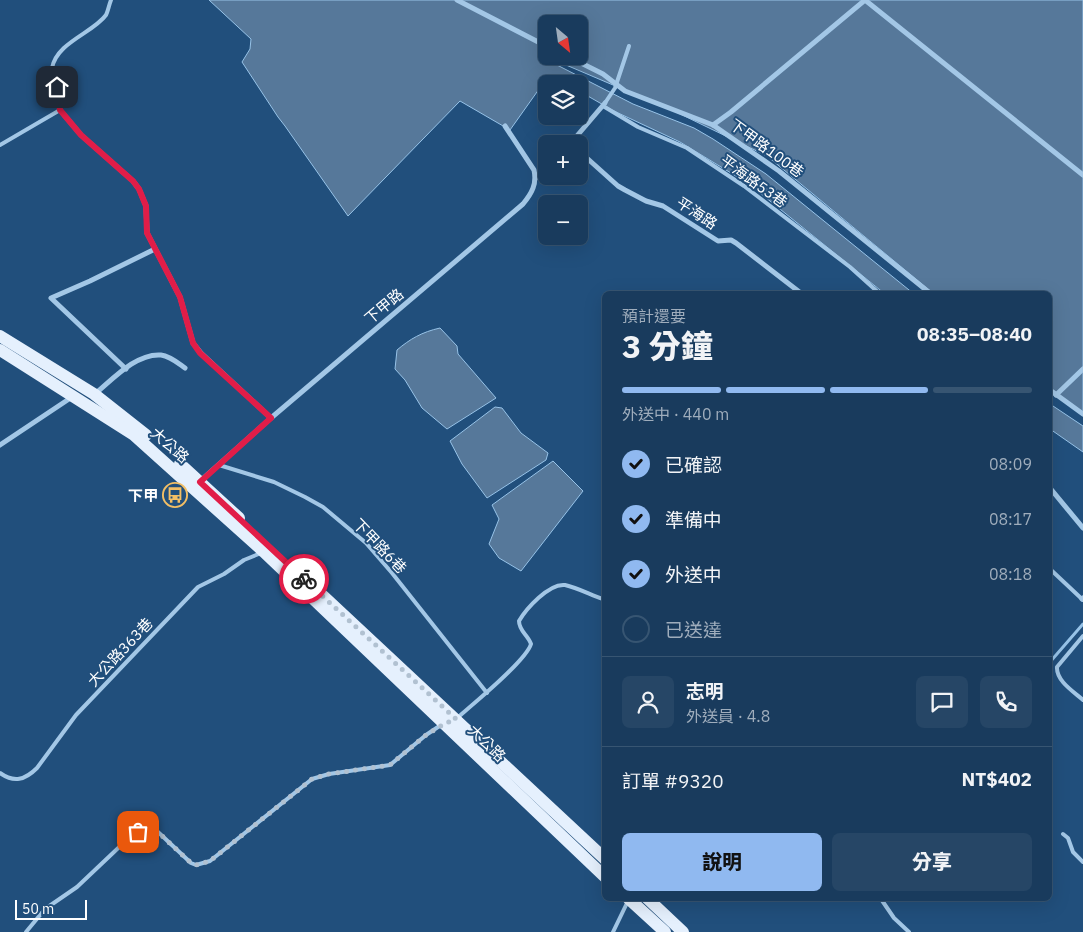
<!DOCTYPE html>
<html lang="zh-TW">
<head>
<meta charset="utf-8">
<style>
	body { margin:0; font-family:"IBM Plex Sans","Noto Sans TC",sans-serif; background:#264666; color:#f1f3f6; height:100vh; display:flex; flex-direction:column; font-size:19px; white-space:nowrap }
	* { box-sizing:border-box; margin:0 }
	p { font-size:16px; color:#9fadbc }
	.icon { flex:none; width:28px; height:28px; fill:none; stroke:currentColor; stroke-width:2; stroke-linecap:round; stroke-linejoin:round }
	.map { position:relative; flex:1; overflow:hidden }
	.details { position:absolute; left:602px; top:291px; width:450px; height:610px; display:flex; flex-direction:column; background:#193b5d; border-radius:8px; box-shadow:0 5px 20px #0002,0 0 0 1px #375572 }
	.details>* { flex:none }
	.needle { width:32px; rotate:151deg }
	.tools { position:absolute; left:538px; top:15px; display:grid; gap:10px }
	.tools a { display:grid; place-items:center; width:50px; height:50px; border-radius:8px; background:#193b5d; box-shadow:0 5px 20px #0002,0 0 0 1px #375572; font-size:25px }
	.scale { position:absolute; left:15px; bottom:12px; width:72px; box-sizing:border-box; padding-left:5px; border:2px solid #fff; border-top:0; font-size:14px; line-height:18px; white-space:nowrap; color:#fff; -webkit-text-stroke:4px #214f7c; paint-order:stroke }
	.pin { position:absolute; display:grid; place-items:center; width:42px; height:42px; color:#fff; margin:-21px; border-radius:10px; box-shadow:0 2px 8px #0006 }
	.courier { position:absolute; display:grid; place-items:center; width:50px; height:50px; margin:-25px; border:4px solid #e11d48; border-radius:50%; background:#fff; color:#222; box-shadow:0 1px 6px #0007 }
	.overview em { font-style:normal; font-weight:800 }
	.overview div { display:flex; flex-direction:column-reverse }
	.overview { display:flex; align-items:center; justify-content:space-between; height:85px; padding:0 20px }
	h1 { font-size:32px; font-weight:800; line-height:38px }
	.bar { display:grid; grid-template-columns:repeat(4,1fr); gap:8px 5px; align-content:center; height:60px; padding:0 20px }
	.bar i { height:6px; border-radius:4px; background:#375572 }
	.bar .selected { background:#90b9f0 }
	.bar p { grid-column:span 4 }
	.line { display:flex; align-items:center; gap:12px; padding:0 20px; border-top:1px solid #375572 }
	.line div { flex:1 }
	.round { display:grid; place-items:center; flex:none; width:52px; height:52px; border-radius:8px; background:#264666 }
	ol { padding:0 20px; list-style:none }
	li { display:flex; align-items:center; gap:15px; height:55px }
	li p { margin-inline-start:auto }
	li .icon { padding:5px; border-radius:50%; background:#90b9f0; color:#111; stroke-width:4 }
	li:last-child { color:#9fadbc }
	li i { width:28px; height:28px; border:2px solid #375572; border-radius:50% }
	.cta { display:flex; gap:10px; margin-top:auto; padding:10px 20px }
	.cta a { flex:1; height:58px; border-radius:8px; background:#90b9f0; color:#111; font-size:20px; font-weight:800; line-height:58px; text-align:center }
	.cta a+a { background:#264666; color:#f1f3f6 }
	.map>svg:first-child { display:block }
	.water { fill:#56789a; stroke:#97c3e8; fill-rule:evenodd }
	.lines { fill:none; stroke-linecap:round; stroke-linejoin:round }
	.stream { stroke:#97c3e8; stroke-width:3 }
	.service { stroke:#a3c7e6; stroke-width:4 }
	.minor { stroke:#a3c7e6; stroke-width:5 }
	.primary { stroke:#e5f0fd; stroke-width:12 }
	.done { stroke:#b1c1d1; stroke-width:5; stroke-dasharray:0 9 }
	.route { stroke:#e11d48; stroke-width:6 }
	.labels { text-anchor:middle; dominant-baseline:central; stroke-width:4; stroke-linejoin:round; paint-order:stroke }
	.street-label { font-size:15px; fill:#fff; stroke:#214f7c }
	.poi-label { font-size:15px; font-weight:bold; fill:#fff; stroke:#214f7c; text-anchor:end }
</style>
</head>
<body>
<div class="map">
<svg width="1083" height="932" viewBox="0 0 1083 932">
	<rect width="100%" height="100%" fill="#214f7c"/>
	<!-- water -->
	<g class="water">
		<path d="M 209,0 L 1083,0 L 1083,414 L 1050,389 L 1050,294 L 934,294 L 767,156 L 674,111 L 559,62 L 557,65 L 633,104 L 694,128 L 713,139 L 766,174 L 914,294 L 885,294 L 749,184 L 680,142 L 614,111 L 579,91 L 579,84 L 565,84 L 549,75 L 510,130 L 460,101 L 348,216 L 285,126 L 278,117 L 242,62 L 250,49 L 251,39 ZM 546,24 L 579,24 L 579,56 L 546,56 Z"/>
		<path d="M 440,328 L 457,346 L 458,354 L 496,398 L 447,429 L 422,408 L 405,380 L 395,369 L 397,350 C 410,339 422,332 440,328 Z"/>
		<polygon points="1050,404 1083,426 1083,452 1050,429"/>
		<polygon points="495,407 502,408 521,433 548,453 546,460 487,498 462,464 450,441"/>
		<polygon points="553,461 583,491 521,571 499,558 489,544 499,519 492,505"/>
	</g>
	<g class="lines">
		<!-- stream -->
		<polyline class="stream" points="1050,662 1083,624"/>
		<!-- service -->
		<g class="service">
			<polyline points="605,103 615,88 629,46"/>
			<polyline points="603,106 638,127 687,148 744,186 850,267 880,294"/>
			<path d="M 0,145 L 60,110 L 52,68 C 57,42 93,33 106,15 C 108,11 109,5 111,0"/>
			<polyline points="219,465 274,482 305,497 323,507 366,543 392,573 487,693"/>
			<polyline points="1050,569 1083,600"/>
			<path d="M 1083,636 L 1057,667 C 1056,681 1074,692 1083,700"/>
			<path d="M 457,718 C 472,705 526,661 531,644 C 528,635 519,631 519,621 C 526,609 549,583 565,585 C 578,588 591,595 603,599"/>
			<path d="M 0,773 C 14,783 25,780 37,768 L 76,715 L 198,587 L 224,574 L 244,560 L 261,553"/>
			<polyline points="1063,834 1068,838 1073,852 1083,862"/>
			<polyline points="881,899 894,918 909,932"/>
			<polyline points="26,932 45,909 77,887 133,834 146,830 158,832 191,863 196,865 210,861 312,779 329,774 390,765 426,735 441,725"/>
			<polyline points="613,932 628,901"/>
		</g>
		<!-- minor -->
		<g class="minor">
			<polyline points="457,0 546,46"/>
			<polyline points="567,56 603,74 625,91 713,125 779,171 931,294"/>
			<polyline points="60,110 81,135 133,181 139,189 146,206 147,233 180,297 193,343 201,353 271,418"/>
			<polyline points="713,125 731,112 865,0 1083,175"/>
			<polyline points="570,144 605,103"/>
			<polyline points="579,151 618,186 625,190 646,201 663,206 718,241 731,240 736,243 802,294"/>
			<polyline points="536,178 546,168"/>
			<polyline points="126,369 51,298 90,281 155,249"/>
			<polyline points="1050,390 1083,414"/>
			<path d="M 95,394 C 112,380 136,353 161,355 C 170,356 178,363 185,368"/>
			<polyline points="1056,395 1083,369"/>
			<polyline points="0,445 72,397"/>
			<path d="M 199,482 L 271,418 L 523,204 C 532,193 537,184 534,170 L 505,126"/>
			<polyline points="1050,488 1083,528"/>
			<polyline points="1082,599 1083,598"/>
		</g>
		<!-- primary -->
		<g class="primary">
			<polyline points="0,336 94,394 146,435"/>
			<polyline points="0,350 134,435 264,552 605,877"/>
			<polyline points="180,464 239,518"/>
			<polyline points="307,581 605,859"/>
			<polyline points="629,899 665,932"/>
			<polyline points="648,899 683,932"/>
		</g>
	</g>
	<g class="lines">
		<!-- done -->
		<polyline class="done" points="138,832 152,830 158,832 191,863 196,865 210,861 312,779 329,774 390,765 426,735 444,724 456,719 304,579"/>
		<!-- route -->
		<polyline class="route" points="57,87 60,110 81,135 133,181 139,189 146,206 147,233 180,297 193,343 200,353 271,418 200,482 304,579"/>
	</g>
	<!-- icons -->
	<defs>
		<symbol id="bus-ring" viewBox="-11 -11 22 22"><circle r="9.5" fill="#214f7c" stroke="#f3bf65" stroke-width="1.5"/><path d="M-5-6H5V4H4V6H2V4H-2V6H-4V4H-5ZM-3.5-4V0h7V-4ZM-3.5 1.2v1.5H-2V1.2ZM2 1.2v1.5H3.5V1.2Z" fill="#f3bf65"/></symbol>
	</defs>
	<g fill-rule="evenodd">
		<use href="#bus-ring" x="161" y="481" width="28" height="28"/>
	</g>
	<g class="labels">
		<!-- street labels -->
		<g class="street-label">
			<text transform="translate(767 148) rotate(36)">下甲路100巷</text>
			<text transform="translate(754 181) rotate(36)">平海路53巷</text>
			<text transform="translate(697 213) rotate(33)">平海路</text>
			<text transform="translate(384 306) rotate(-40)">下甲路</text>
			<text transform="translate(170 445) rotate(41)">大公路</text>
			<text transform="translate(380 546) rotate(46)">下甲路6巷</text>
			<text transform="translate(120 652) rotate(-47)">大公路363巷</text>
			<text transform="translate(487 743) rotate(44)">大公路</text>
		</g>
		<!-- poi labels -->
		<g class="poi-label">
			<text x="158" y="495">下甲</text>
		</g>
	</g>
</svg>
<div class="tools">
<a><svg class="needle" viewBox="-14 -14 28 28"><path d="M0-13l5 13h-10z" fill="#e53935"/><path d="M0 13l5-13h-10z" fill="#9fadbc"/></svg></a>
<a><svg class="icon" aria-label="layers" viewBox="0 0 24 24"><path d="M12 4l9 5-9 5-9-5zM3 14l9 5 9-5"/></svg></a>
<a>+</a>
<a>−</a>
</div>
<div class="scale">50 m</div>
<div class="pin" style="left:138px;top:832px;background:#ea580c"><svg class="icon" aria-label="bag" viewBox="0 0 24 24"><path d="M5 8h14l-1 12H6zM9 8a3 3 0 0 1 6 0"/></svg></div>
<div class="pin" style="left:57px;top:87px;background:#1f2937"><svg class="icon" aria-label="home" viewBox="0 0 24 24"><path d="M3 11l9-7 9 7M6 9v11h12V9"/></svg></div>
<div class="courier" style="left:304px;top:579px"><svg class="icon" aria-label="bike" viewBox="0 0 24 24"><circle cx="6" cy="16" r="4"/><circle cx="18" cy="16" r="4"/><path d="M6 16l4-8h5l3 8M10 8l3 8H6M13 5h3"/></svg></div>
<section class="details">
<div class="overview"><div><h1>3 分鐘</h1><p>預計還要</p></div><em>08:35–08:40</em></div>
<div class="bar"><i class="selected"></i><i class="selected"></i><i class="selected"></i><i></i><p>外送中 · 440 m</p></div>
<ol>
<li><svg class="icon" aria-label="check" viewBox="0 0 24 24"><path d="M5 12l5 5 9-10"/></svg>已確認<p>08:09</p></li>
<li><svg class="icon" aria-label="check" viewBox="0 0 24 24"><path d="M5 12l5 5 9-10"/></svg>準備中<p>08:17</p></li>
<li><svg class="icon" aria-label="check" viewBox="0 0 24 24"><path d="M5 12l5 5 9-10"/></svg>外送中<p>08:18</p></li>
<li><i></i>已送達</li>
</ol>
<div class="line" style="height:90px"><a class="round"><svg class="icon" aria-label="person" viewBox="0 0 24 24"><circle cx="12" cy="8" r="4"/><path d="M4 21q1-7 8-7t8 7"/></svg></a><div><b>志明</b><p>外送員 · 4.8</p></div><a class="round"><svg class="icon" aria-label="chat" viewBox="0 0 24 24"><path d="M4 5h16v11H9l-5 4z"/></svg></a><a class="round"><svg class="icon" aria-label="phone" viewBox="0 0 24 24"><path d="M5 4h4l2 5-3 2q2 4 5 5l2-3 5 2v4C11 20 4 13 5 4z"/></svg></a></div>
<div class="line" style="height:65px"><div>訂單 #9320</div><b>NT$402</b></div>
<div class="cta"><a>說明</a><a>分享</a></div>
</section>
</div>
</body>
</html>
